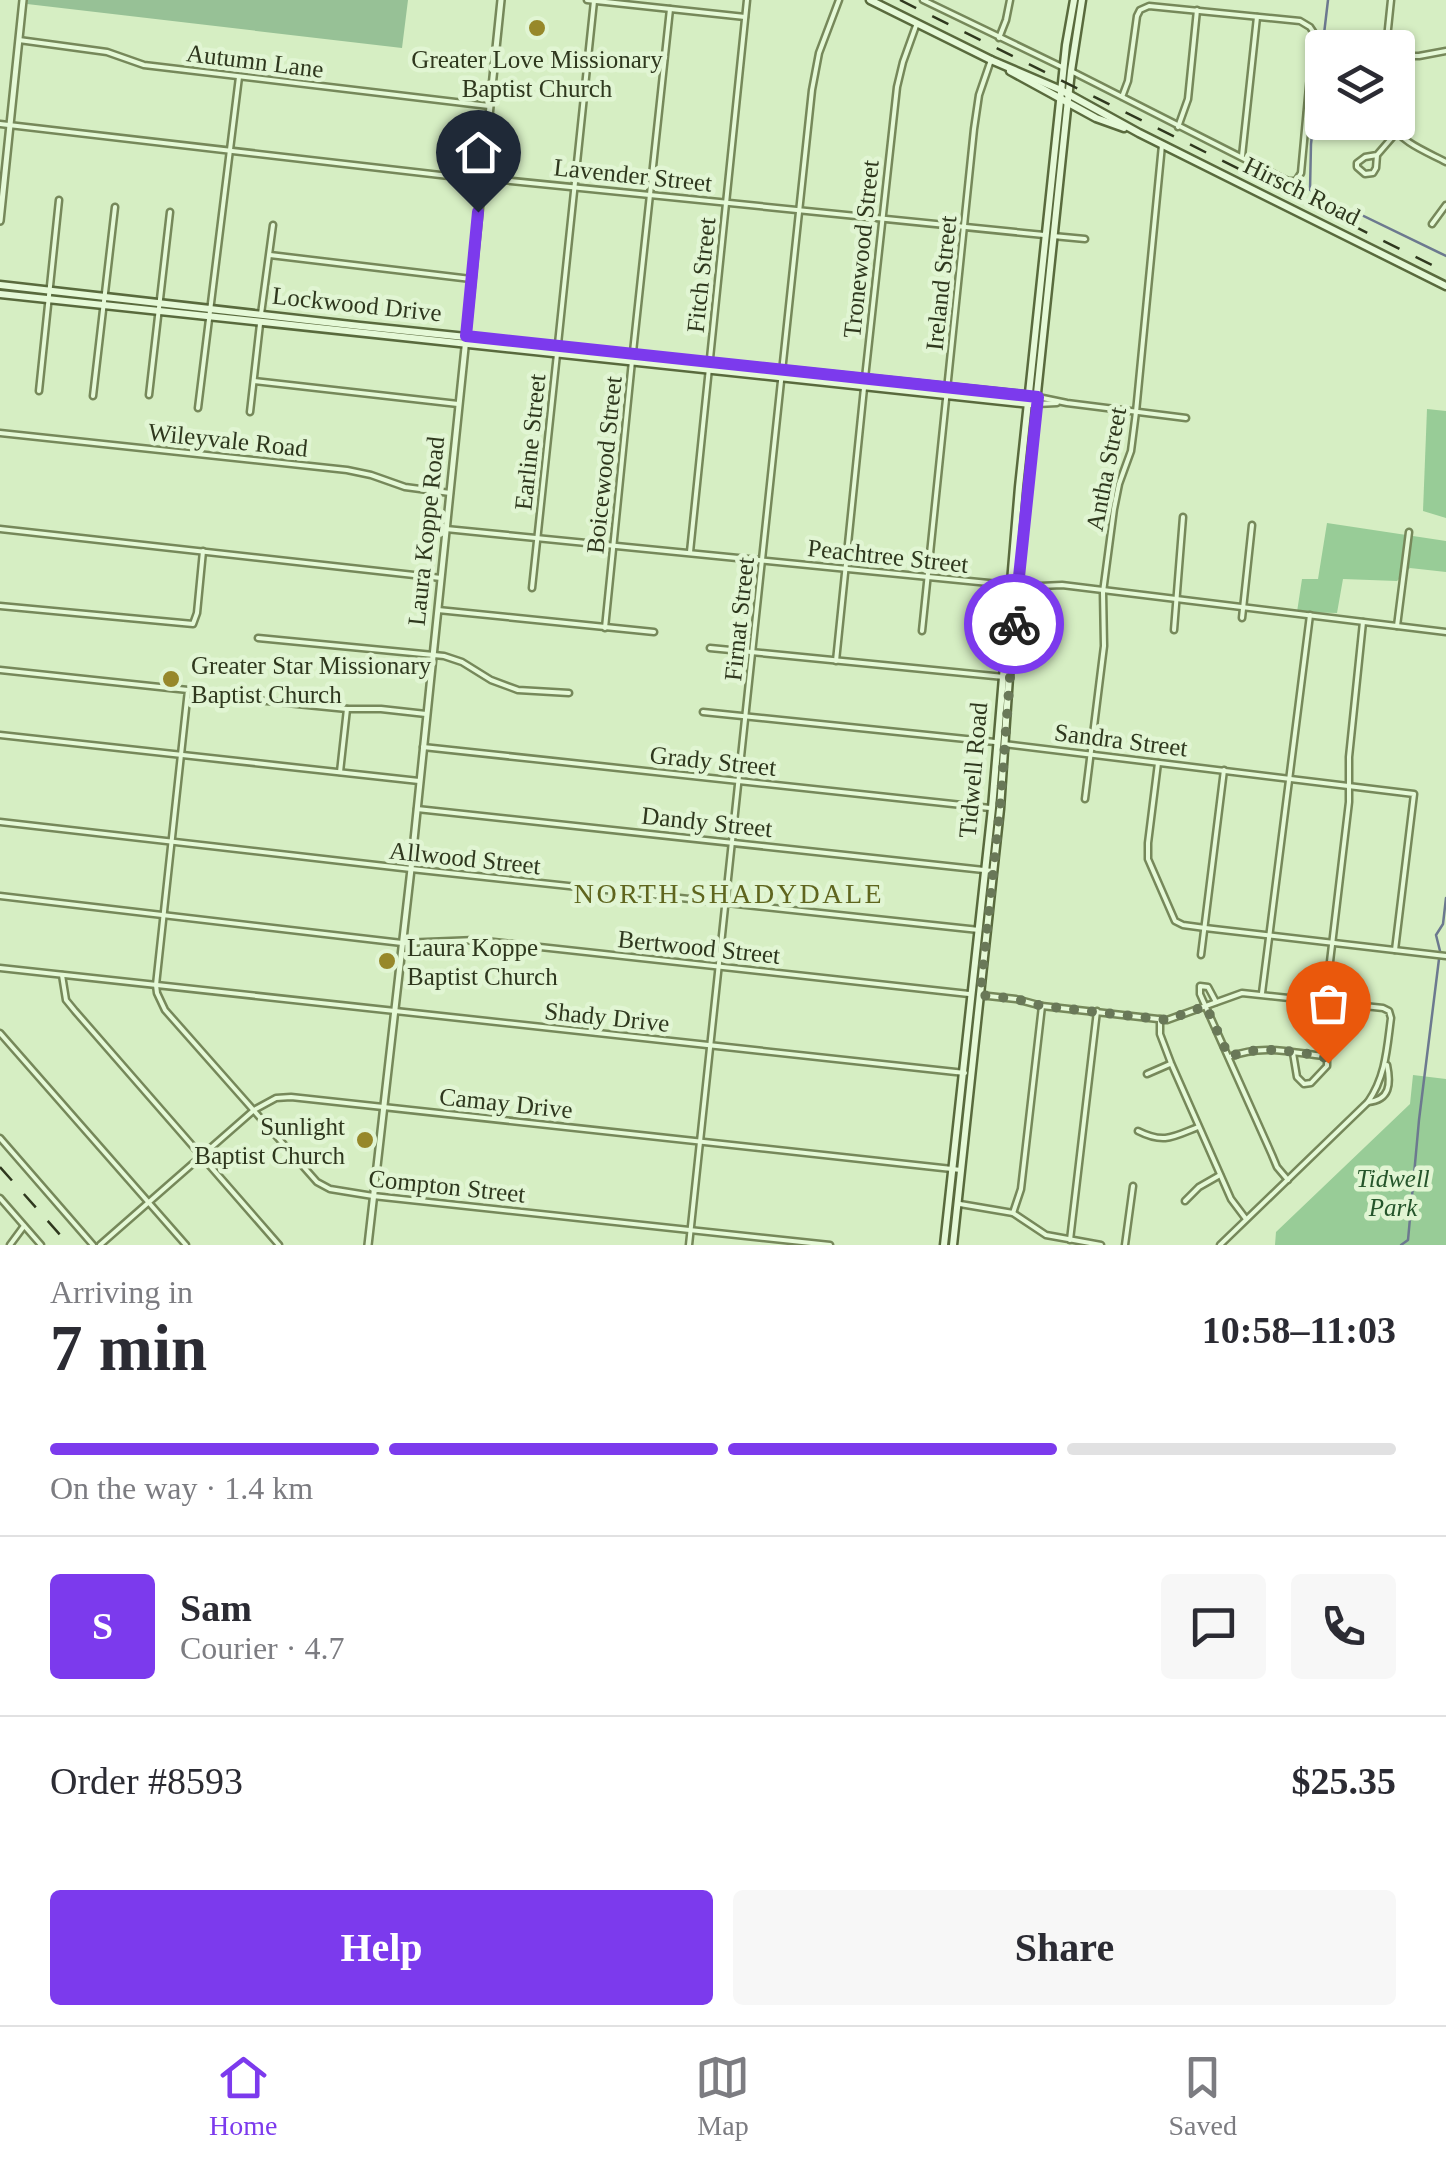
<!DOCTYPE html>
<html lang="en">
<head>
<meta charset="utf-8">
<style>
	body { margin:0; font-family:Georgia,serif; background:#f7f7f7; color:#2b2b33; height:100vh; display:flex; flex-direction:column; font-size:38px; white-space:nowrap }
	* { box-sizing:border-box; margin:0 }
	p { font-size:32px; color:#7c7c81 }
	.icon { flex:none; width:55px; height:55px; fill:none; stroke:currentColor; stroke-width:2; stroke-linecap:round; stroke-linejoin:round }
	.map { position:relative; height:1245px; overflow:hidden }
	.sheet { display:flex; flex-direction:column; background:#fff; flex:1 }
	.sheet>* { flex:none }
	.fabs { position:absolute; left:1305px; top:30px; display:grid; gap:20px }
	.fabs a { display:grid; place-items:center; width:110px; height:110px; border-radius:10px; background:#fff; box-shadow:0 2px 8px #0004; font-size:50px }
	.pin { position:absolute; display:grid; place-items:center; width:85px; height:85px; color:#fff; margin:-102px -42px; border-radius:50% 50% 50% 0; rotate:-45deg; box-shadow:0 0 10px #0007 }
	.pin .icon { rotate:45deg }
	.courier { position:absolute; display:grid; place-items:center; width:100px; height:100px; margin:-50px; border:8px solid #7c3aed; border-radius:50%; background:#fff; color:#222; box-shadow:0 2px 12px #0007 }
	.head em { font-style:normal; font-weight:800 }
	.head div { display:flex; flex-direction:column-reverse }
	.head { display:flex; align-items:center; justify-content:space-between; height:170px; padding:0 50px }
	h1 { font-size:65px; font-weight:800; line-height:75px }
	.bar { display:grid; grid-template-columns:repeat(4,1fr); gap:15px 10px; align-content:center; height:120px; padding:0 50px }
	.bar i { height:12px; border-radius:8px; background:#e1e1e2 }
	.bar .current { background:#7c3aed }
	.bar p { grid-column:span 4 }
	.line { display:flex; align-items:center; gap:25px; padding:0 50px; border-top:2px solid #e1e1e2 }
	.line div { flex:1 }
	.round { display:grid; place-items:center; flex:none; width:105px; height:105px; border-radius:10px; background:#f7f7f7 }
	.button { display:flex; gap:20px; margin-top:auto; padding:20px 50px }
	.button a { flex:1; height:115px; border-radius:10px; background:#7c3aed; color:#fff; font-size:40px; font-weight:800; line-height:115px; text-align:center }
	.button a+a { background:#f7f7f7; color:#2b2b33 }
	.tabs { display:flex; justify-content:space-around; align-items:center; height:140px; border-top:2px solid #e1e1e2; background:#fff; font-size:28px; color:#7c7c81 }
	.tabs a { display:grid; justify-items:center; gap:5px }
	.tabs .current { color:#7c3aed }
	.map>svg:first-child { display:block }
	.green { fill:#98cc97 }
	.cemetery { fill:#97c196 }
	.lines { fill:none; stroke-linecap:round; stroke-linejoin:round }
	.stream { stroke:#6c798f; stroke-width:2.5 }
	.minor-casing { stroke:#76885a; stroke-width:9 }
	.tertiary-casing { stroke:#76885a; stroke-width:10 }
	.secondary-casing { stroke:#596a3d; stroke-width:11 }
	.minor { stroke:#e5f9d7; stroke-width:4 }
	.tertiary { stroke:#e5f9d7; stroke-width:5 }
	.secondary { stroke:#e5f9d7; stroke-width:6 }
	.rail { stroke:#2f381e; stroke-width:2.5; stroke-dasharray:18 18; stroke-linecap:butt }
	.done { stroke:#697858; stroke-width:10; stroke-dasharray:0 18 }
	.route { stroke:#7c3aed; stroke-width:12 }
	.poi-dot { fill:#97882a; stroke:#e1f5d3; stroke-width:4 }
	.labels { text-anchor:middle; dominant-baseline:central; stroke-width:9; stroke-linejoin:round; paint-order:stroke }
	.poi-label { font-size:25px; fill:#2f381e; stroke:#e1f5d3; text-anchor:start }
	.street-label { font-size:25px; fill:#2f381e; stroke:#e1f5d3 }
	.park-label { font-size:25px; font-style:italic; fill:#25552b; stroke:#e1f5d3 }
	.neighbourhood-label { font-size:28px; letter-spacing:2.5px; fill:#5f651e; stroke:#e1f5d3 }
</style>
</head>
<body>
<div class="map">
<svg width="1446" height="1245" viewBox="0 0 1446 1245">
	<rect width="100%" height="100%" fill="#d6eec3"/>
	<!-- green -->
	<g class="green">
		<polygon points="1427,409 1446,411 1446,518 1423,511"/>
		<polygon points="1327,523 1446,541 1446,572 1410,568 1397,581 1343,579 1337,613 1297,612 1302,579 1318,579"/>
		<polygon points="1413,1075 1446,1079 1446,1245 1275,1245 1276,1232 1410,1104"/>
	</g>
	<!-- cemetery -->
	<polygon class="cemetery" points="28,0 408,0 402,48 27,4"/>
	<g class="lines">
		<!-- stream -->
		<g class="stream">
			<polyline points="1328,0 1311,144 1310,190 1446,256"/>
			<polyline points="1401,1245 1408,1240 1419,1120 1440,951 1436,935 1443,924 1446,898"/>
		</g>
		<defs>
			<g id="minor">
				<polyline points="587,0 745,17"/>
				<polyline points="923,0 1064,68"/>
				<polyline points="999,38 1006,20 1010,0"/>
				<polyline points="19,40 107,52 144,65 489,106"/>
				<polyline points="1386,48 1391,0"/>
				<polyline points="1398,56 1419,56 1446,51"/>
				<polyline points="1073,72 1288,181 1296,181 1301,173 1314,33 1310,27 1300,21 1149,6 1140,10 1137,16 1128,81 1122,97"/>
				<polyline points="1307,113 1322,113"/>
				<path d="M 1389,122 C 1402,143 1425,151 1446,162"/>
				<polyline points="0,124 475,179 482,178 1044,235"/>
				<polyline points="1178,127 1188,99 1197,10"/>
				<polyline points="1377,155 1365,157 1357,163 1357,167 1365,174 1373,173 1376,168 1377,155 1396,133"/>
				<polyline points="1242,156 1257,17"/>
				<polyline points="1432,224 1446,205"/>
				<polyline points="1053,236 1085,239"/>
				<polyline points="270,255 471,279"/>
				<polyline points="261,314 273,225"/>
				<polyline points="558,344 594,1"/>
				<polyline points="633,352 670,9"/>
				<polyline points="865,378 897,87 903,62 917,23"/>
				<polyline points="254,381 458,404"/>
				<polyline points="39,391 59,200"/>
				<polyline points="149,395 170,212"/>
				<polyline points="93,396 115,207"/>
				<polyline points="1038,397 1067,403 1186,418"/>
				<polyline points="1037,404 1057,403"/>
				<polyline points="198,408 239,77"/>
				<polyline points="250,412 260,324"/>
				<polyline points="0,433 347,470 371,475 405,487 450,493"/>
				<polyline points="0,529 441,578"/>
				<polyline points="446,529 1009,585"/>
				<polyline points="690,552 747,0"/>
				<polyline points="1018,587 1062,585 1446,632"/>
				<polyline points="532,588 557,354"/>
				<polyline points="0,606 193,624 197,613 203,551"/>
				<polyline points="438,610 654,632"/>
				<polyline points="1242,618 1252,525"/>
				<polyline points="1397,626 1409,532"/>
				<polyline points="605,628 632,361"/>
				<polyline points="1174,630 1183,517"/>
				<polyline points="922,631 974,129 979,95 991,60"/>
				<polyline points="258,638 444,656 462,662 491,680 518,690 569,693"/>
				<polyline points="710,648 1004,677"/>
				<polyline points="836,661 864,388"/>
				<polyline points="0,670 188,690 156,985 157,993 165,1010 317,1182 330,1189 373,1196 830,1245"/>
				<polyline points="247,699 347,709 381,709 426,714"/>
				<polyline points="703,712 995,742"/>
				<polyline points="0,735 419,781"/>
				<polyline points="1004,744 1414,794 1395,950"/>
				<polyline points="423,747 990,808"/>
				<polyline points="1158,763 1148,843 1148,859 1175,921 1183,925 1205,928 1446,956"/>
				<polyline points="340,772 347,709"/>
				<polyline points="1085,799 1104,646 1103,592 1114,509 1119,484 1131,451 1136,412 1162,145"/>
				<polyline points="417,809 993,871"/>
				<polyline points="0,822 411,869 979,930"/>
				<polyline points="0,896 402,943 476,940 969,994"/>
				<polyline points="1201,955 1224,770"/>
				<polyline points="0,968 965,1073"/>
				<polyline points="1329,970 1349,802 1349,757 1363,622"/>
				<polyline points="62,975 66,1000 75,1011 279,1245"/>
				<polyline points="1262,993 1310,615"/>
				<path d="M 979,995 L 1016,999 L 1042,1006 L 1167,1020 L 1242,993 L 1383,1008 L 1389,1011 L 1391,1018 C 1387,1048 1386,1076 1368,1102 L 1220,1245"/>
				<polyline points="1216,1002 1208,987 1200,986 1200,994 1272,1155 1277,1167 1288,1180"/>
				<polyline points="1160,1019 1160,1034 1171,1063 1231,1199 1246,1219"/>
				<polyline points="0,1033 186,1245"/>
				<path d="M 1229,1057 C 1262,1044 1289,1052 1323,1056 L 1327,1059 L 1327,1066 L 1311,1083 L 1304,1084 L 1297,1077 L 1293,1053"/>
				<polyline points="1147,1074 1170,1064"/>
				<path d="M 1368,1102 C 1390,1100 1391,1084 1387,1065"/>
				<path d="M 1138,1131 C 1164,1144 1173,1137 1198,1127"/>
				<polyline points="0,1138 93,1245"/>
				<polyline points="0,1198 41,1245"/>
				<polyline points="1185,1201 1199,1187 1220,1175"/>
				<polyline points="960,1204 1013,1213 1046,1235 1101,1245"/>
				<polyline points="1013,1213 1021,1189 1042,1006"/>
				<polyline points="1070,1240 1097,1011"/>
				<polyline points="10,1245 24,1226"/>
				<polyline points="100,1245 254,1110 276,1098 291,1097 961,1170"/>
				<polyline points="689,1245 812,90 819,53 839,0"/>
				<polyline points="1125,1245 1133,1186"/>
			</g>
			<g id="tertiary">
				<polyline points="0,221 23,0"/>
				<polyline points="368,1245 411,869 501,0"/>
			</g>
			<g id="secondary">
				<polyline points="870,0 991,60"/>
				<polyline points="991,60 1061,90 1139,133 1446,286"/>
				<polyline points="1010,71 1096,118 1124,128"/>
				<polyline points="0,285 360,326 1032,396"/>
				<polyline points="0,294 1031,404"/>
				<polyline points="944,1245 992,808 1019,487 1066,45 1074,0"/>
				<polyline points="953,1245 1000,809 1009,677 1027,488 1071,71 1082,0"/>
			</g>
		</defs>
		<!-- minor casing -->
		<use href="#minor" class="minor-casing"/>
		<!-- tertiary casing -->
		<use href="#tertiary" class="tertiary-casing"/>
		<!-- secondary casing -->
		<use href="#secondary" class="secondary-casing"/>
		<!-- minor -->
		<use href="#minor" class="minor"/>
		<!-- tertiary -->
		<use href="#tertiary" class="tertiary"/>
		<!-- secondary -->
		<use href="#secondary" class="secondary"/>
		<!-- rail -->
		<g class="rail">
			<polyline points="900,0 1446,272"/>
			<polyline points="0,1167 69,1245"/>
		</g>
	</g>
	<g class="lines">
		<!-- done -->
		<path class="done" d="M 1014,624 L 1000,809 L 980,995 L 1016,999 L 1042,1006 L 1167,1020 L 1206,1006 L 1229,1057 C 1262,1044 1289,1052 1323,1056 L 1328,1063"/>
		<!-- route -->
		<polyline class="route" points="478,212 466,336 1038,397 1014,624"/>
	</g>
	<!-- markers -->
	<g class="poi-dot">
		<circle cx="537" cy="28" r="10"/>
		<circle cx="171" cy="679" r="10"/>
		<circle cx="387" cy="961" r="10"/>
		<circle cx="365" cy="1140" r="10"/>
	</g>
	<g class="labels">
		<!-- poi labels -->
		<g class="poi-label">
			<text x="537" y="59" text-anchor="middle">Greater Love Missionary<tspan x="537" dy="29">Baptist Church</tspan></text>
			<text x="191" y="665">Greater Star Missionary<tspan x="191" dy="29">Baptist Church</tspan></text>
			<text x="407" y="947">Laura Koppe<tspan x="407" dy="29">Baptist Church</tspan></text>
			<text x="345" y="1126" text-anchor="end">Sunlight<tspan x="345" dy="29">Baptist Church</tspan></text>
		</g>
		<!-- street labels -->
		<g class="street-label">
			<text transform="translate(255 61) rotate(7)">Autumn Lane</text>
			<text transform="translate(633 175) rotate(6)">Lavender Street</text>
			<text transform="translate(1302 191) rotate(26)">Hirsch Road</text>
			<text transform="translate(861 249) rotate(-84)">Tronewood Street</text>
			<text transform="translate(701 275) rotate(-84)">Fitch Street</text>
			<text transform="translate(941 283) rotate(-84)">Ireland Street</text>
			<text transform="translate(357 304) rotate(6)">Lockwood Drive</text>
			<text transform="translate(228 440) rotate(6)">Wileyvale Road</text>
			<text transform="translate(530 442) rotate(-84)">Earline Street</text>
			<text transform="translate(604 465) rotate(-84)">Boicewood Street</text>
			<text transform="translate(1106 469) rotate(-79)">Antha Street</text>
			<text transform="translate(426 531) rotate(-84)">Laura Koppe Road</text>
			<text transform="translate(888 556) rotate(6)">Peachtree Street</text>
			<text transform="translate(739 619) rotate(-84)">Firnat Street</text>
			<text transform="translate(1121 740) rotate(7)">Sandra Street</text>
			<text transform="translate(713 761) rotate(6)">Grady Street</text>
			<text transform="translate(973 770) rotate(-85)">Tidwell Road</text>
			<text transform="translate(707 822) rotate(6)">Dandy Street</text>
			<text transform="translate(465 858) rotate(6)">Allwood Street</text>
			<text transform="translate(699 947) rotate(6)">Bertwood Street</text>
			<text transform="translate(607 1017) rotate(6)">Shady Drive</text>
			<text transform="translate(506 1103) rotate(6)">Camay Drive</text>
			<text transform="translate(447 1186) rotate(6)">Compton Street</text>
		</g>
		<!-- park labels -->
		<g class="park-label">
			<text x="1393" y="1178">Tidwell<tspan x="1393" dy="29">Park</tspan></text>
		</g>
		<!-- neighbourhood labels -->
		<g class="neighbourhood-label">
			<text x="729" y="893">NORTH SHADYDALE</text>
		</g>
	</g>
</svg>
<div class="fabs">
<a><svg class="icon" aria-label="layers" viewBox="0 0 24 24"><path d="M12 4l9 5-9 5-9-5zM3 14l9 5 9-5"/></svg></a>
</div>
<div class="pin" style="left:1328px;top:1063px;background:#ea580c"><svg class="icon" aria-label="bag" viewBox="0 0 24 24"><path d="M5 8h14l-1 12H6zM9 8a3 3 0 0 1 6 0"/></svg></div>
<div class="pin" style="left:478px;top:212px;background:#1f2937"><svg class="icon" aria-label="home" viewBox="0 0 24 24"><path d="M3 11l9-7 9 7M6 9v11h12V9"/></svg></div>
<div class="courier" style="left:1014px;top:624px"><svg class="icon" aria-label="bike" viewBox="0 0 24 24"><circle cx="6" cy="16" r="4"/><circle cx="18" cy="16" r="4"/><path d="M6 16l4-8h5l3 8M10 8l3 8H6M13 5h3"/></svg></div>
</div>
<section class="sheet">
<div class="head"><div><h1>7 min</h1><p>Arriving in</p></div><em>10:58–11:03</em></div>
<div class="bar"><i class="current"></i><i class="current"></i><i class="current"></i><i></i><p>On the way · 1.4 km</p></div>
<div class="line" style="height:180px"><b class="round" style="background:#7c3aed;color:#fff">S</b><div><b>Sam</b><p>Courier · 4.7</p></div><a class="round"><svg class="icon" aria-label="chat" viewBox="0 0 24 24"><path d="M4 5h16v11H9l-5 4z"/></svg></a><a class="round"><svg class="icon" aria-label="phone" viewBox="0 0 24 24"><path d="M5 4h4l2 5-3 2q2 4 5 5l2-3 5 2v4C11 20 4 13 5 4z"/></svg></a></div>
<div class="line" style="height:130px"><div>Order #8593</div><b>$25.35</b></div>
<div class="button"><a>Help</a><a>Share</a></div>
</section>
<nav class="tabs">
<a class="current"><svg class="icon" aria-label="home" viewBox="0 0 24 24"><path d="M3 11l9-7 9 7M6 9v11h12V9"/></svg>Home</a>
<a><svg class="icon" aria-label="map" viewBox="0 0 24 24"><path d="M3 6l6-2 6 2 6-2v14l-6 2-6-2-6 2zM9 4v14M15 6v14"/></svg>Map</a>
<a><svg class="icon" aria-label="saved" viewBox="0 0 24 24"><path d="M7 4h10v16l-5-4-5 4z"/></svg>Saved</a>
</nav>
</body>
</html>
